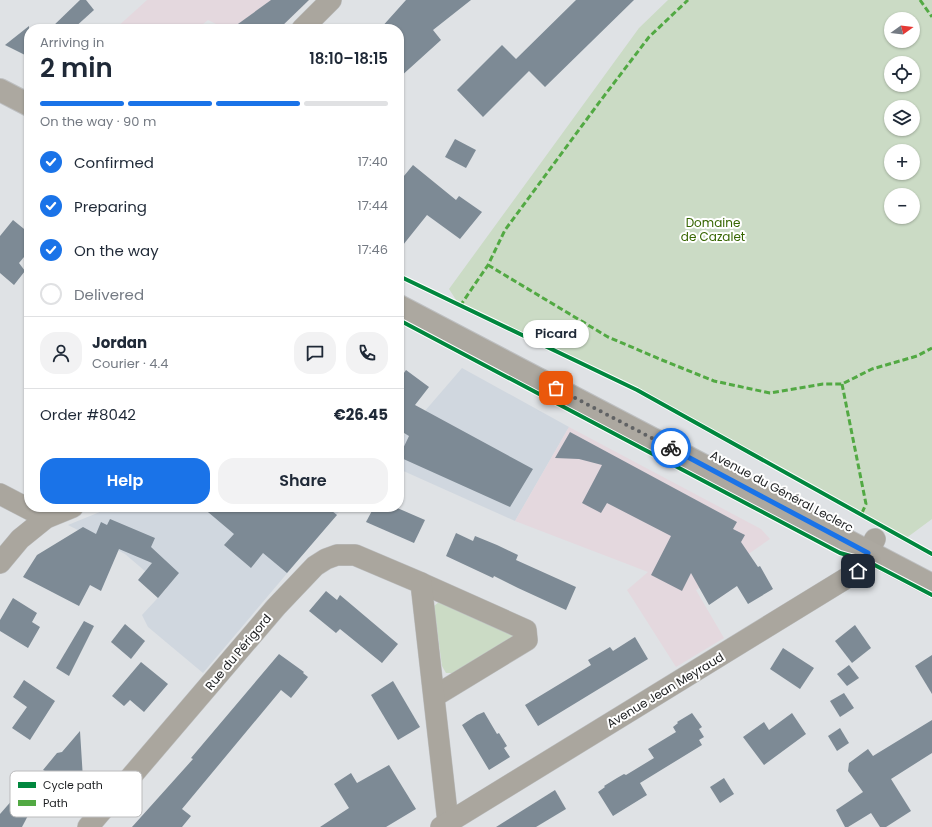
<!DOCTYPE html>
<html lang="en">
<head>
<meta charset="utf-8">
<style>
	body { margin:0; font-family:Poppins,sans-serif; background:#f2f2f3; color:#1f2937; height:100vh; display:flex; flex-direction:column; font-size:15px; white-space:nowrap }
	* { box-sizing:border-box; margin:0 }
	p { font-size:13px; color:#747a83 }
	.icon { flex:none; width:22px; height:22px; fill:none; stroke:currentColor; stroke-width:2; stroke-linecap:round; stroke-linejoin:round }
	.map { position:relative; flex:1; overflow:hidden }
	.side { position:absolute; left:24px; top:24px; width:380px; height:488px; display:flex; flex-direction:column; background:#fff; border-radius:16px; box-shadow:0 1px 3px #0004 }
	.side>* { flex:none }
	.needle { width:26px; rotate:75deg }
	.fabs { position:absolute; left:884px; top:12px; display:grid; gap:8px }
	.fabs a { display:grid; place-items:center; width:36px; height:36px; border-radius:50%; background:#fff; box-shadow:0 1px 3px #0004; font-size:20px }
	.pin { position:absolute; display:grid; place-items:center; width:34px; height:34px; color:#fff; margin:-17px; border-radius:8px; box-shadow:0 2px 6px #0006 }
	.courier { position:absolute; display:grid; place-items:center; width:40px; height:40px; margin:-20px; border:3px solid #1a73e8; border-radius:50%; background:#fff; color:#222; box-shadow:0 1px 5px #0007 }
	.bubble { position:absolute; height:28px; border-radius:14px; background:#fff; box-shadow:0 1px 3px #0004; font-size:13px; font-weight:600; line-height:28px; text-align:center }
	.overview em { font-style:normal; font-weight:600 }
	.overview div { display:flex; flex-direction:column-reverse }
	.overview { display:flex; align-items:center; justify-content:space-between; height:68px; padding:0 16px }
	h1 { font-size:26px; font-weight:600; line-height:30px }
	.bar { display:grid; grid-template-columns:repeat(4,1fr); gap:6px 4px; align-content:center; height:48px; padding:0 16px }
	.bar i { height:5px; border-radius:3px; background:#e0e1e3 }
	.bar .on { background:#1a73e8 }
	.bar p { grid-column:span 4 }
	.line { display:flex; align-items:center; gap:10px; padding:0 16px; border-top:1px solid #e0e1e3 }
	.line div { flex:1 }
	.round { display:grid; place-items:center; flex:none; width:42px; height:42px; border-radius:16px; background:#f2f2f3 }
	ol { padding:0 16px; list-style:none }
	li { display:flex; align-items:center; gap:12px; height:44px }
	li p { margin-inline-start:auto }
	li .icon { padding:4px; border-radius:50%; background:#1a73e8; color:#fff; stroke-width:4 }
	li:last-child { color:#747a83 }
	li i { width:22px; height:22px; border:2px solid #e0e1e3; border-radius:50% }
	.primary-button { display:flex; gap:8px; margin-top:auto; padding:8px 16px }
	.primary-button a { flex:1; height:46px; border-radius:16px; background:#1a73e8; color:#fff; font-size:16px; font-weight:600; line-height:46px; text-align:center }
	.primary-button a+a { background:#f2f2f3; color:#1f2937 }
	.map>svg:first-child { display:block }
	.built { fill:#d0d7df }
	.education { fill:#e4d8de }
	.green { fill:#cbdbc5; fill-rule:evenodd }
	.building { fill:#7d8a95 }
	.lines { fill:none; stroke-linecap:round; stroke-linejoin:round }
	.minor-casing { stroke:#bdbfc1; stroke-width:22 }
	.primary-casing { stroke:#bdbfc1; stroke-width:24 }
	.minor { stroke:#aaa69e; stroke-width:21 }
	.primary { stroke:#aca8a0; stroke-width:22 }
	.quiet { stroke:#52a943; stroke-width:3; stroke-dasharray:6 3; stroke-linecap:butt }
	.cycleway-casing { stroke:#fff; stroke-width:6 }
	.cycleway { stroke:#00873e; stroke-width:4 }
	.done { stroke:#606264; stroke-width:4; stroke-dasharray:0 7.2 }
	.route { stroke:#1a73e8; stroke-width:5 }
	.labels { text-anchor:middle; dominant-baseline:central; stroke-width:4; stroke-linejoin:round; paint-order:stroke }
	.park-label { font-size:12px; fill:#366500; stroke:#fff }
	.street-label { font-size:12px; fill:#1b1d1f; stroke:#fff }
	.key { fill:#fff; stroke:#bbbbbc; stroke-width:1 }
	.key-label { font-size:11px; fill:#1b1d1f }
</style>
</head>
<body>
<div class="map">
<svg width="932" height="827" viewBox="0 0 932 827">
	<rect width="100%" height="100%" fill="#dfe2e5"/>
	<!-- built -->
	<g class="built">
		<polygon points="462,368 569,427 515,521 399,469 399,441"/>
		<polygon points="112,507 343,507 203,673 148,627 142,615 166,589 125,554 68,525"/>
	</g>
	<!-- education -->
	<g class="education">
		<polygon points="147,0 309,0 279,29 226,29 208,20 197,29 115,29"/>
		<polygon points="569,427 761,529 770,539 696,590 724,638 676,667 627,590 648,572 515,521"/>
	</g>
	<!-- green -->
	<g class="green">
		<path d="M 668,0 L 932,0 L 932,519 L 905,539 L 637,390 L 460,306 L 449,289 L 639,28 ZM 891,19 L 913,19 L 913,41 L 891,41 ZM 891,63 L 913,63 L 913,85 L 891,85 ZM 891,107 L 913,107 L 913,129 L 891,129 ZM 891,151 L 913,151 L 913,173 L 891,173 ZM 891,195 L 913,195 L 913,217 L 891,217 Z"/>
		<polygon points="439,602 513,635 511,642 453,673 446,673 442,666 434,606"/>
	</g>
	<!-- building -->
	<g class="building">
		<polygon points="80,0 86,0 94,10 73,29 50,29"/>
		<polygon points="271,0 309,0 279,29 231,29"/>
		<polygon points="406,0 471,0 433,30 441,40 399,78 399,29 380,29"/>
		<polygon points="576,0 634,0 545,87 529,71 483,117 457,90 502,45 516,59"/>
		<polygon points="29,26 29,57 5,45"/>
		<polygon points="455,139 476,150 466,168 445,157"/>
		<polygon points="413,165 456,200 459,196 482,212 460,239 427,215 399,250 399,182"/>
		<polygon points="13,220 29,233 29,251 19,263 25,271 14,285 0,273 0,236"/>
		<polygon points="406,370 429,387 415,405 533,469 510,507 399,457 409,436 399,430 399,380"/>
		<polygon points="570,432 737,522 733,529 745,535 741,542 758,567 760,566 773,589 748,604 737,586 709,605 691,573 682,591 651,575 671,536 607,503 601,513 582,503 602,465 579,459 555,458"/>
		<polygon points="202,507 327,507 337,515 287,573 263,553 251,568 224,545 234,534"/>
		<polygon points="374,507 395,507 425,520 414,543 366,522"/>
		<polygon points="110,519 155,538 151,547 179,573 158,598 138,580 152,563 119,549 101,591 90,585 79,606 23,577 37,555 83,527 96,534 101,522 107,525"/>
		<polygon points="456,533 473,541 475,536 497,545 518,555 516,560 576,587 566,610 518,588 494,576 493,578 446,556"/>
		<polygon points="326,591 337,600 340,595 398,644 382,663 340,629 336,633 309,611"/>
		<polygon points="13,598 37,613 32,622 40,627 28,648 0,631 0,620"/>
		<polygon points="84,621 94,626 69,676 56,668"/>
		<polygon points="125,624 145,641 131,659 111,642"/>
		<polygon points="855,625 871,648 852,663 835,641"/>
		<polygon points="635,637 648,659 538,726 525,705 591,665 588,660 610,647 613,651"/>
		<polygon points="783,648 814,668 800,689 770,669"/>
		<polygon points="279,654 304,672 303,673 308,677 291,698 281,690 182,809 191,816 182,827 132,827 193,759 191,758"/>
		<polygon points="932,655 932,694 915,666"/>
		<polygon points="141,662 168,684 144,712 130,700 124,706 112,696"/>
		<polygon points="849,665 859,678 847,686 837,674"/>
		<polygon points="24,680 55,701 30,740 12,728 27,707 13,697"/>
		<polygon points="393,681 420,727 398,740 371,695"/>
		<polygon points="844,693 854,708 840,717 830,701"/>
		<polygon points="484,712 497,734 499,733 507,746 504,748 510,757 489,770 462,725 477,715"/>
		<polygon points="692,713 702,727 699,729 704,737 699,740 702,745 640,783 647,795 613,816 598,792 605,787 604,786 617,778 624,774 626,775 654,758 648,749 676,732 673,727 678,723 677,722"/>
		<polygon points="792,713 806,734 764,765 743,737 764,722 769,730"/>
		<polygon points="932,720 932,753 891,779 911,811 886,827 880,827 871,813 848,827 845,827 836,810 863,792 848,771 849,763 868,749 873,756"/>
		<polygon points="840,728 849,743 837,751 828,736"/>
		<polygon points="80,731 83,779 62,780 43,770 57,753 62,752"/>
		<polygon points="389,765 416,809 386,827 320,827 349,808 334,784 351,773 357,783"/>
		<polygon points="724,778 734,794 720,803 710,787"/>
		<polygon points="555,790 566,809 536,827 496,827"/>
		<polygon points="14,798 32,808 22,827 0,827 0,814"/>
	</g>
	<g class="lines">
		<defs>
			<g id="minor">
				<polyline points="302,29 331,0"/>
				<polyline points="0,494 46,518"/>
				<polyline points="0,563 20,539 46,518 73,507"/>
				<polyline points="421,583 526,630 527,640 435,696"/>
				<polyline points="88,827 276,607 315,566 326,559 337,555 355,555 421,583 448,822"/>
				<polyline points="441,827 858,571 875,539"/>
			</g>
			<g id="primary">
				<polyline points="0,90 29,105"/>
				<polyline points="399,306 932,585"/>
			</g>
		</defs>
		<!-- minor casing -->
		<use href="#minor" class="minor-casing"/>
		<!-- primary casing -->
		<use href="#primary" class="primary-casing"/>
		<!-- minor -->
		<use href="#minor" class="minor"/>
		<!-- primary -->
		<use href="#primary" class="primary"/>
		<!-- quiet -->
		<g class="quiet">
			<polyline points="920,0 932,17"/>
			<polyline points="488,265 608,337 662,360 714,381 770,393 823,384 842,384 872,369 917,356 932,348"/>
			<polyline points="460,306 488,265 505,230 601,100 649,37 688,0"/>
			<polyline points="842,384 866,504 861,515"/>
		</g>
		<defs>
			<g id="cycleway">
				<polyline points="399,276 637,390 932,554"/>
				<polyline points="399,320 840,553 865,560 932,595"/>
			</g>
		</defs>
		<!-- cycleway casing -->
		<use href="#cycleway" class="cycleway-casing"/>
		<!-- cycleway -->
		<use href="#cycleway" class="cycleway"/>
	</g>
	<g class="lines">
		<!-- done -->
		<polyline class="done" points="556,388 671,448"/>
		<!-- route -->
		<polyline class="route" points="671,448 868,553 858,571"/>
	</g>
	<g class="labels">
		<!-- park labels -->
		<g class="park-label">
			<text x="713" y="222">Domaine<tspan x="713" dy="14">de Cazalet</tspan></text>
		</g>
		<!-- street labels -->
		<g class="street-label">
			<text transform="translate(782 491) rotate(28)">Avenue du Général Leclerc</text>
			<text transform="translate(238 652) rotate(-50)">Rue du Périgord</text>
			<text transform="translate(665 690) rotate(-31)">Avenue Jean Meyraud</text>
		</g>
	</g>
	<!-- legend -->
	<rect x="10" y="771" width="132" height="46" rx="6" class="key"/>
	<rect x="18" y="782" width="18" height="6" fill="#00873e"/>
	<rect x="18" y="800" width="18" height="6" fill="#52a943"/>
	<g class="key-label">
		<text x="43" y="789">Cycle path</text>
		<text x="43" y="807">Path</text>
	</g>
</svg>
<div class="fabs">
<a><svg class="needle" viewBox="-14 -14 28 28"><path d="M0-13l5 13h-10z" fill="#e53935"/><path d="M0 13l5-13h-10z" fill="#747a83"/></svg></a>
<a><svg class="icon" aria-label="locate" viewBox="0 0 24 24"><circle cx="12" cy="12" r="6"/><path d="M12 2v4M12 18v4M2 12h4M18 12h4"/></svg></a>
<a><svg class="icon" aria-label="layers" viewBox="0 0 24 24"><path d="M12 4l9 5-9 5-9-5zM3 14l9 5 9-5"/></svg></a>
<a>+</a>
<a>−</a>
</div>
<div class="pin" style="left:556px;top:388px;background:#ea580c"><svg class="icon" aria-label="bag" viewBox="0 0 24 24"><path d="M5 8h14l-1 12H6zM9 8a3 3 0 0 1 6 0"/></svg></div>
<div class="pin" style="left:858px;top:571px;background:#1f2937"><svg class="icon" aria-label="home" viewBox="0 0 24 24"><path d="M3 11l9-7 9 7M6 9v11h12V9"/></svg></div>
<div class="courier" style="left:671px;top:448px"><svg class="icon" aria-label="bike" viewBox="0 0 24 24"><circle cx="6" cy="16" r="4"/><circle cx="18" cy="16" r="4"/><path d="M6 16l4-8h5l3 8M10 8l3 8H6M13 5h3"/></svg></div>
<div class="bubble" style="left:523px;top:320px;width:66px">Picard</div>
<section class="side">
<div class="overview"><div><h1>2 min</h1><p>Arriving in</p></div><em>18:10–18:15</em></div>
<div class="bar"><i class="on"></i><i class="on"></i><i class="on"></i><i></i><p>On the way · 90 m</p></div>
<ol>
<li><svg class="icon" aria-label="check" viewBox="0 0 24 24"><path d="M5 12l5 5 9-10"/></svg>Confirmed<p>17:40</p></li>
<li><svg class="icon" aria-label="check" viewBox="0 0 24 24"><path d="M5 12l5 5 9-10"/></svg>Preparing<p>17:44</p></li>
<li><svg class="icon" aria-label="check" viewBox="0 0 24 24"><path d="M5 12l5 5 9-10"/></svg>On the way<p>17:46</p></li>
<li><i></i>Delivered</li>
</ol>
<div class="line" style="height:72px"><a class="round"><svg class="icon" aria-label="person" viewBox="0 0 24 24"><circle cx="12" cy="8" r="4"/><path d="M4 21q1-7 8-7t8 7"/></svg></a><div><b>Jordan</b><p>Courier · 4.4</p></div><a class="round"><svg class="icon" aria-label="chat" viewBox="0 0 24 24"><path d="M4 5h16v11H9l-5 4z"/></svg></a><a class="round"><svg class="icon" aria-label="phone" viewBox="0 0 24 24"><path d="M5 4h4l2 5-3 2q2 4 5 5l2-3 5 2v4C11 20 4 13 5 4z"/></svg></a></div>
<div class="line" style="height:52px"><div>Order #8042</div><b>€26.45</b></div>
<div class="primary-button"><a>Help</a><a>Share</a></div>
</section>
</div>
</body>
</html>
